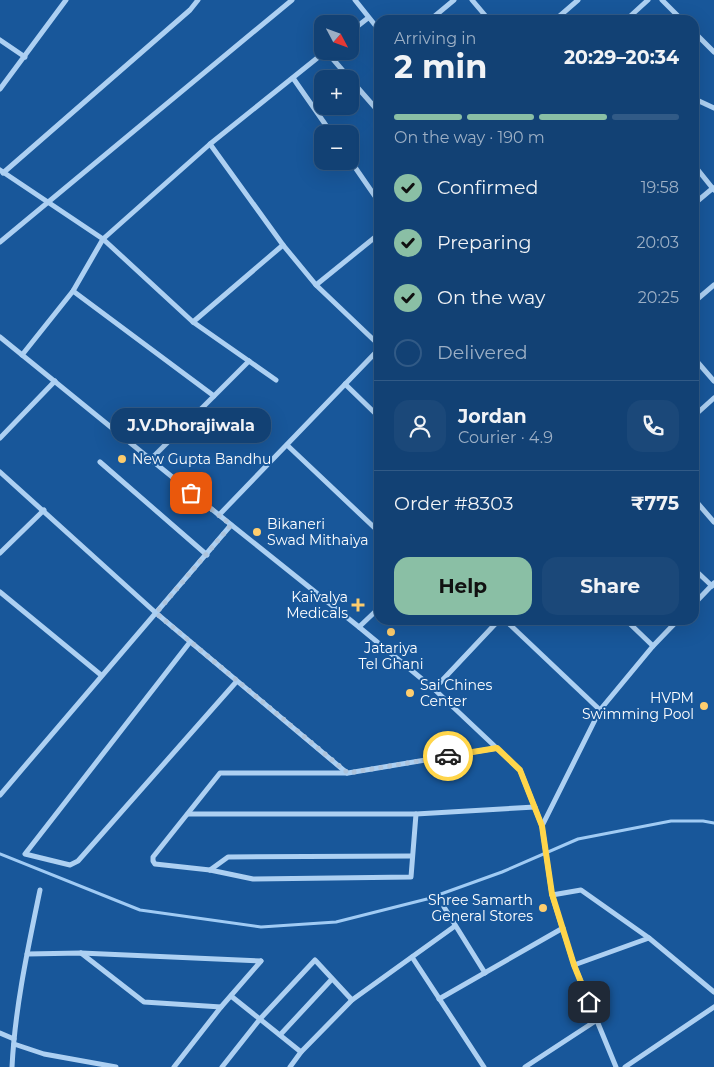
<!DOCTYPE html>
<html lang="en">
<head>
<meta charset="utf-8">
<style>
	body { margin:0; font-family:Montserrat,sans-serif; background:#1b4879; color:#f1f3f6; height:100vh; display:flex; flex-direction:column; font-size:19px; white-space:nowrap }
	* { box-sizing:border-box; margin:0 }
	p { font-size:16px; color:#9cafc5 }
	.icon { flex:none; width:28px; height:28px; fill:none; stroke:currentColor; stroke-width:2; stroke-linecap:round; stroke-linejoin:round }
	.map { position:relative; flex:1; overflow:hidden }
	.details { position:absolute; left:374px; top:15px; width:325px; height:610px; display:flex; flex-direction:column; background:#124174; border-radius:15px; box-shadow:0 5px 20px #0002,0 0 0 1px #315a86 }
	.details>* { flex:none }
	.needle { width:32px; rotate:131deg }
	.buttons { position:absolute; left:314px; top:15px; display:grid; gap:10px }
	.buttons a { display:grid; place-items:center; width:45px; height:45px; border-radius:10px; background:#124174; box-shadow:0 5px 20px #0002,0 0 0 1px #315a86; font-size:25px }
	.pin { position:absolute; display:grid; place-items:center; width:42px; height:42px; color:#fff; margin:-21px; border-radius:10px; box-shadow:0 2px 8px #0006 }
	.courier { position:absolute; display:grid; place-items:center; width:50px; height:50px; margin:-25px; border:4px solid #ffd54a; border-radius:50%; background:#fff; color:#222; box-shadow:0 1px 6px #0007 }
	.bubble { position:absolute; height:35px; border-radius:15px; background:#124174; box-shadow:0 5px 20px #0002,0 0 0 1px #315a86; font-size:16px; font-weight:700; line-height:35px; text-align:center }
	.head em { font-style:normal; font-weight:700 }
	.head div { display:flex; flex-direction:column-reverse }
	.head { display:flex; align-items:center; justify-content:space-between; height:85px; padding:0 20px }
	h1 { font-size:32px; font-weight:700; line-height:38px }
	.bar { display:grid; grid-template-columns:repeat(4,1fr); gap:8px 5px; align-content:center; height:60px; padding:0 20px }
	.bar i { height:6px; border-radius:4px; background:#315a86 }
	.bar .current { background:#8abfa5 }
	.bar p { grid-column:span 4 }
	.line { display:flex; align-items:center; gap:12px; padding:0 20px; border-top:1px solid #315a86 }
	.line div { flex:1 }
	.round { display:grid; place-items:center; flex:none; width:52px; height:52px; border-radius:15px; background:#1b4879 }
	ol { padding:0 20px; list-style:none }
	li { display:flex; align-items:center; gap:15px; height:55px }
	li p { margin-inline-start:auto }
	li .icon { padding:5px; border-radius:50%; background:#8abfa5; color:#111; stroke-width:4 }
	li:last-child { color:#9cafc5 }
	li i { width:28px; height:28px; border:2px solid #315a86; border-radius:50% }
	.action { display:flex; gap:10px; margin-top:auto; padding:10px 20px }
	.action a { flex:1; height:58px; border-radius:15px; background:#8abfa5; color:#111; font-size:20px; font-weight:700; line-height:58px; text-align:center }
	.action a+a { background:#1b4879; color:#f1f3f6 }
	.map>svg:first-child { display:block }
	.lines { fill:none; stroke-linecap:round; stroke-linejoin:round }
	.stream { stroke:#a0cbf4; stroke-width:3 }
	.minor { stroke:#add0f2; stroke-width:5 }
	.done { stroke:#aec4dc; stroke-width:5; stroke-dasharray:0 9 }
	.route { stroke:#ffd54a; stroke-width:6 }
	.poi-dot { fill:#ffce6e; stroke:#18579a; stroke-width:2 }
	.labels { text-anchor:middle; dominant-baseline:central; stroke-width:4; stroke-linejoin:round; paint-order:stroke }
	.poi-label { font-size:14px; fill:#fff; stroke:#18579a; text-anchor:start }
</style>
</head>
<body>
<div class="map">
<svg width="714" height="1067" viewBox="0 0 714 1067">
	<rect width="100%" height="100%" fill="#18579a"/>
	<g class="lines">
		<!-- stream -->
		<polyline class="stream" points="0,854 140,910 261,927 336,922 427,899 502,872 578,839 671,821 703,821 714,823"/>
		<!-- minor -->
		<g class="minor">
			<polyline points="355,0 379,30"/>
			<polyline points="472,0 489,20"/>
			<polyline points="662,0 682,20"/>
			<polyline points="430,20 454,0"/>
			<polyline points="555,20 578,0"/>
			<polyline points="626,20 648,0"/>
			<polyline points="350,32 368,18"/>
			<polyline points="694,32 714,52"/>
			<polyline points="0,40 25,57"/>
			<polyline points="293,78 332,134"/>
			<polyline points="350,79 379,112"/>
			<polyline points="0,89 66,0"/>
			<polyline points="694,105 699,101 714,108"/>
			<polyline points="210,144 283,245 316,285 379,345"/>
			<polyline points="350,160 379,202"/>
			<polyline points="694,165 714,190"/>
			<polyline points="0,170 103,239 193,322 276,380"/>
			<polyline points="3,173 190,10 198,0"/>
			<polyline points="694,204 713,188"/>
			<polyline points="0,242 292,0"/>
			<polyline points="316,285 379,234"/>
			<polyline points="73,291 214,396"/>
			<polyline points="694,302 714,285"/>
			<polyline points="193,322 283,245"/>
			<polyline points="0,337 219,515 359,627 434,689 520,770 542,826 552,895 574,965 616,1067"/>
			<polyline points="22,355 73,291 103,239 210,144 326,51 350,79"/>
			<polyline points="694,358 714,381"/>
			<polyline points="345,384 379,417"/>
			<polyline points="694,416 714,398"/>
			<polyline points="0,438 55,381"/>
			<polyline points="287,445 379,532"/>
			<polyline points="150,460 249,361"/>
			<polyline points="100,462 207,555"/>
			<polyline points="0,472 156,613 347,773"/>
			<polyline points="694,499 714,522"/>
			<polyline points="219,515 379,349"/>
			<polyline points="0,553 44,510"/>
			<polyline points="694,569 712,586"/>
			<polyline points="0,592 101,675"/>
			<polyline points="694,604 714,583"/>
			<polyline points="505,620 600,710"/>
			<polyline points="626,620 653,646"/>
			<polyline points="359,627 379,608"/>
			<polyline points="190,642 25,854 70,865 78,861 237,681"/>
			<polyline points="434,689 499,620"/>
			<polyline points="0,795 231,525"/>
			<polyline points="188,814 416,814 535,807"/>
			<polyline points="416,814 411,877 253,879 210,870 155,864 153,861 153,857 220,773 348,773 497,748"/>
			<polyline points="542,826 600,710 653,646 678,620"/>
			<polyline points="210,870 228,857 412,856"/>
			<polyline points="552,895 581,890 649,938 714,992"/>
			<polyline points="444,907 485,973"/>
			<polyline points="81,953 144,1002 221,1007"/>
			<polyline points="27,954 81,953 261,961"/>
			<polyline points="412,957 484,1067"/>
			<polyline points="574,965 649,938"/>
			<polyline points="231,996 301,1052"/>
			<polyline points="439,999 563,928"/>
			<polyline points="0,1033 14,1039"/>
			<polyline points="280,1035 332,979"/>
			<polyline points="14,1044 44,1054 116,1067"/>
			<path d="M 12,1067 C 15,1007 28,948 40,890"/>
			<polyline points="174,1067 221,1007 261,961"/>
			<polyline points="222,1067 260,1019 315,960 352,1000"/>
			<polyline points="290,1067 301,1052 352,1000 455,926"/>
			<polyline points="525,1067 597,1020"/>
			<polyline points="625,1067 714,1007"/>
		</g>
	</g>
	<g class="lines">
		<!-- done -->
		<polyline class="done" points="191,493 231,525 156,613 348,773 448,756"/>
		<!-- route -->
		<polyline class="route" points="448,756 497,748 520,770 542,826 552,894 574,965 589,1002"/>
	</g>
	<!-- markers -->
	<g class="poi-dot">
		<circle cx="122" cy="459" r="5"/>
		<circle cx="257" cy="532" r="5"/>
		<path d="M355.5 597.5h5v5h5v5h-5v5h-5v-5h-5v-5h5z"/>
		<circle cx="391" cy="632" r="5"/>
		<circle cx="410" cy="693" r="5"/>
		<circle cx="704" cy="706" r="5"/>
		<circle cx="543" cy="908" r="5"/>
	</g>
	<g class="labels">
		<!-- poi labels -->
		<g class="poi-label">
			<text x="132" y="459">New Gupta Bandhu</text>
			<text x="267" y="524">Bikaneri<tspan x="267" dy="16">Swad Mithaiya</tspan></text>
			<text x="348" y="597" text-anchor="end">Kaivalya<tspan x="348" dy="16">Medicals</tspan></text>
			<text x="391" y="648" text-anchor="middle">Jatariya<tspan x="391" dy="16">Tel Ghani</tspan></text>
			<text x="420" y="685">Sai Chines<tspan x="420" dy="16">Center</tspan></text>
			<text x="694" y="698" text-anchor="end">HVPM<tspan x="694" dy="16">Swimming Pool</tspan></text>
			<text x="533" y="900" text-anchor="end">Shree Samarth<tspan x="533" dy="16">General Stores</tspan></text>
		</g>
	</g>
</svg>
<div class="buttons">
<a><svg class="needle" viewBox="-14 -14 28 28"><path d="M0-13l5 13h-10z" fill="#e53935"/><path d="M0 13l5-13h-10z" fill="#9cafc5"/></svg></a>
<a>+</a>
<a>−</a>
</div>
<div class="pin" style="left:191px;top:493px;background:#ea580c"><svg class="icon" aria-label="bag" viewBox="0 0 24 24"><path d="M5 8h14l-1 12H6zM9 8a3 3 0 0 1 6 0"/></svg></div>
<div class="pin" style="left:589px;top:1002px;background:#1f2937"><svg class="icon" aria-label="home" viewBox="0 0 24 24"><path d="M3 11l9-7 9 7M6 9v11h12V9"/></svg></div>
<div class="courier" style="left:448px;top:756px"><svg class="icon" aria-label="car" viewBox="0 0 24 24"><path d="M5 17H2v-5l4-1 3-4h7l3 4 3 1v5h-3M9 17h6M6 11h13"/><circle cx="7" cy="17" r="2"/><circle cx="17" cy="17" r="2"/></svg></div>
<div class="bubble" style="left:111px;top:408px;width:160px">J.V.Dhorajiwala</div>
<section class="details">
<div class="head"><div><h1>2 min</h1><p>Arriving in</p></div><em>20:29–20:34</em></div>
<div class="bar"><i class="current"></i><i class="current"></i><i class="current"></i><i></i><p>On the way · 190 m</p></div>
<ol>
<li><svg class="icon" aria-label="check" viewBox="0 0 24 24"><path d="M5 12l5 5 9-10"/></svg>Confirmed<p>19:58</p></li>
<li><svg class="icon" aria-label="check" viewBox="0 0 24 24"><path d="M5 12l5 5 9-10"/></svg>Preparing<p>20:03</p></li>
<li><svg class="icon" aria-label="check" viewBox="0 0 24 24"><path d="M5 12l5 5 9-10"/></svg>On the way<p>20:25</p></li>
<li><i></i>Delivered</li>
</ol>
<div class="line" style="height:90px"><a class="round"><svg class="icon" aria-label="person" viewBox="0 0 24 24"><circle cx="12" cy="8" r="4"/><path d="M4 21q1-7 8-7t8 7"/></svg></a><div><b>Jordan</b><p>Courier · 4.9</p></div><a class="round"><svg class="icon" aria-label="phone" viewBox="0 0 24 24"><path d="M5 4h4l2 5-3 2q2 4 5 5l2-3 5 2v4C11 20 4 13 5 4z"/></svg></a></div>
<div class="line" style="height:65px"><div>Order #8303</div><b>₹775</b></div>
<div class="action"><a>Help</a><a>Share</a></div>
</section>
</div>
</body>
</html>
